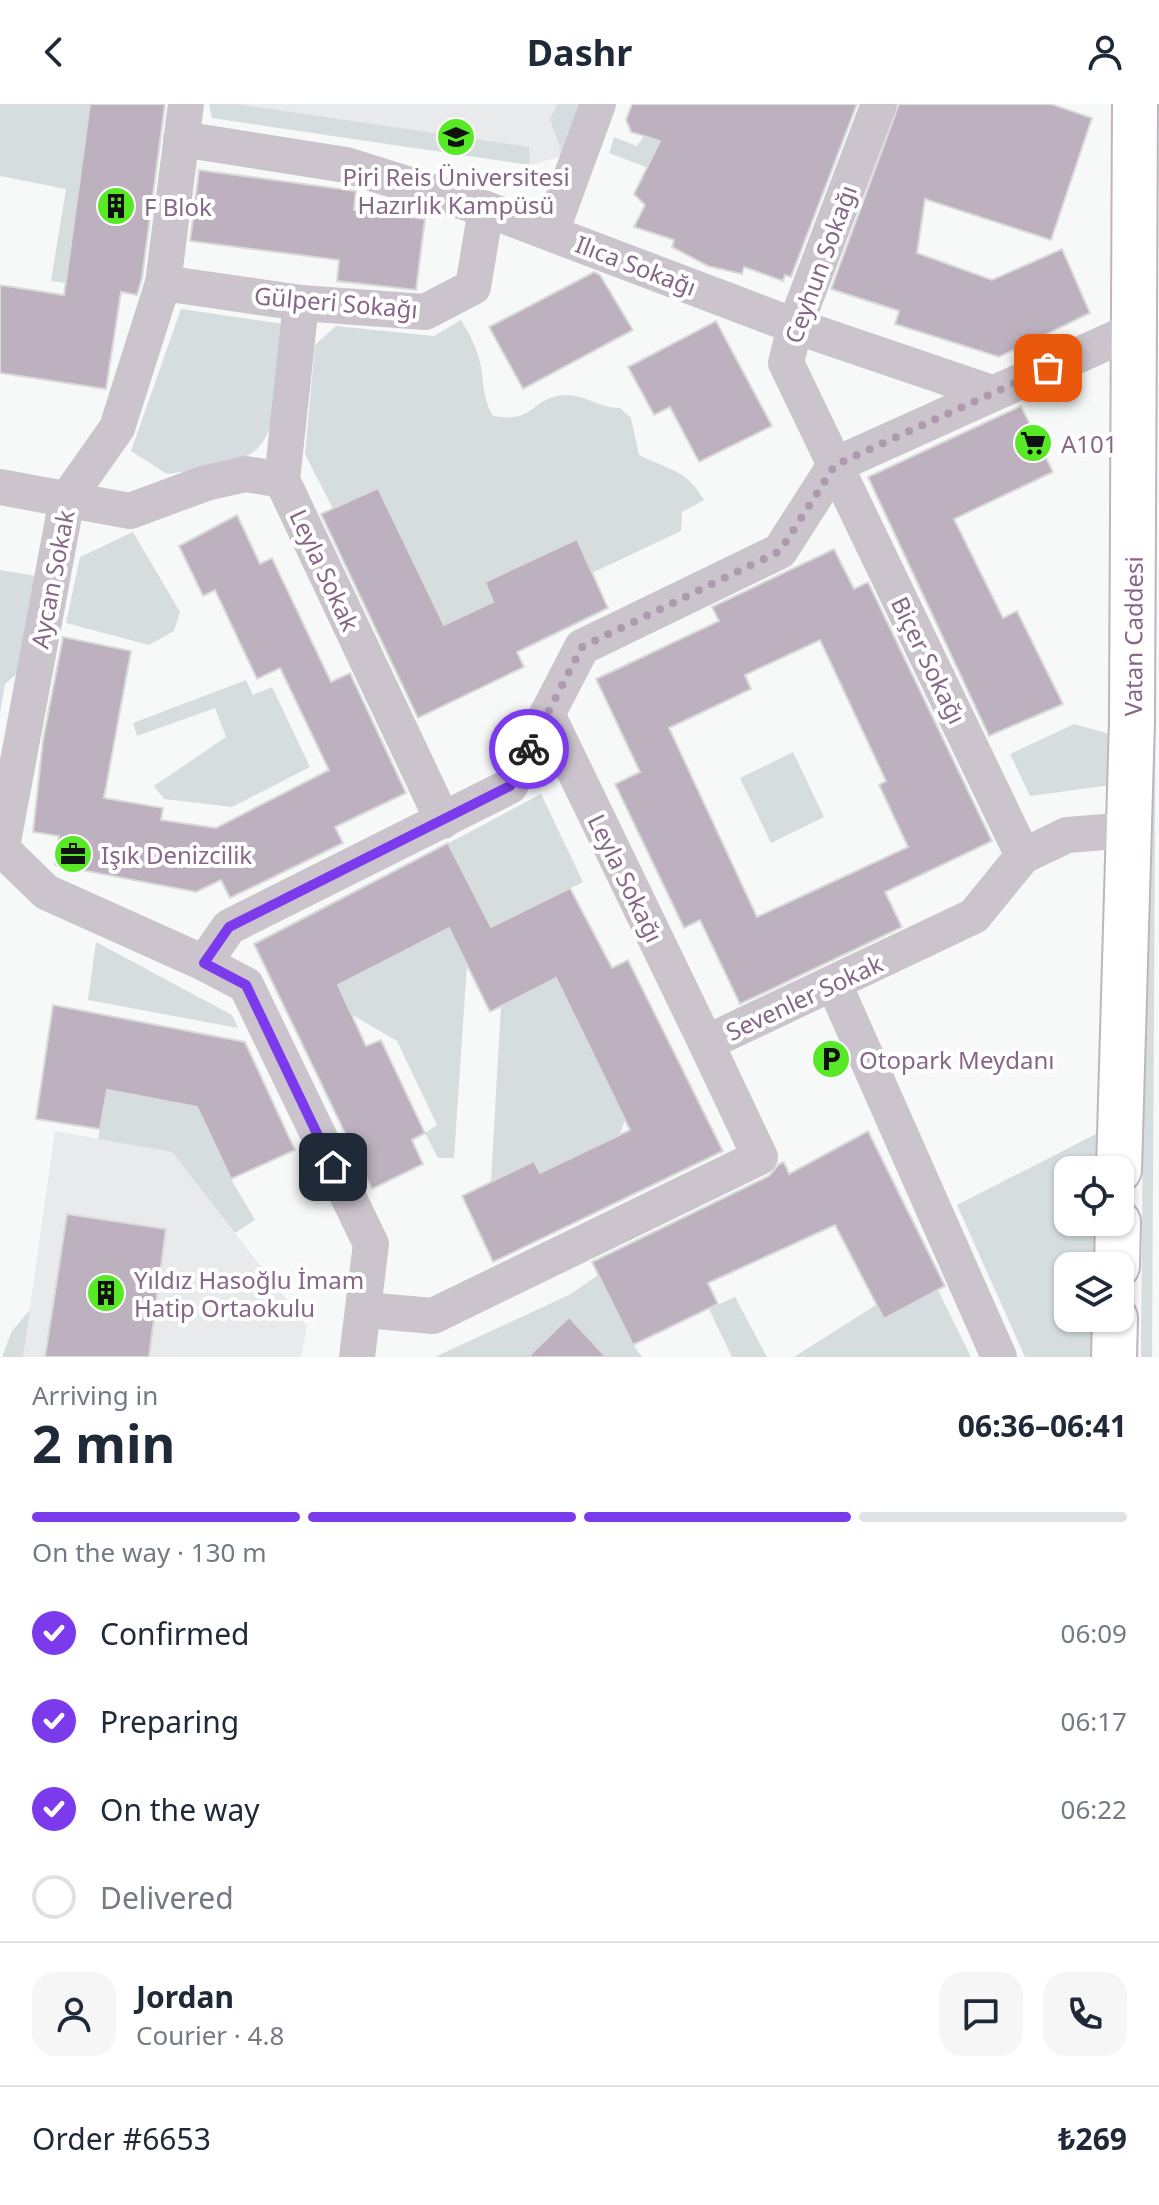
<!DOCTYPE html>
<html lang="en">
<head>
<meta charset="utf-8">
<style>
	body { margin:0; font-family:"Noto Sans",sans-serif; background:#f6f6f7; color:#1f2937; height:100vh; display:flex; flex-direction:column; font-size:30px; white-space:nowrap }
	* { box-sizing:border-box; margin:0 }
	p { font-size:26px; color:#747a83 }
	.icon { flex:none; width:44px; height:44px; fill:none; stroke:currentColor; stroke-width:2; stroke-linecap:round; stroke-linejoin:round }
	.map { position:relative; height:1253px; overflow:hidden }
	.panel { display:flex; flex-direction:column; background:#fff; flex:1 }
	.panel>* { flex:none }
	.controls { position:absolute; left:1054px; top:1052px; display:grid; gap:16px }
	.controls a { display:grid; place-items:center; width:80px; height:80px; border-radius:16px; background:#fff; box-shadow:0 2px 6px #0004; font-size:40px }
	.pin { position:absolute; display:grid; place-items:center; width:68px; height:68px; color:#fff; margin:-34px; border-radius:16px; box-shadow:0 4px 12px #0006 }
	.courier { position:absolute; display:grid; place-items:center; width:80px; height:80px; margin:-40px; border:6px solid #7c3aed; border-radius:50%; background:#fff; color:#222; box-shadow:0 2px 10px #0007 }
	.head em { font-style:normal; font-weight:700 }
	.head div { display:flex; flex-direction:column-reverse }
	.head { display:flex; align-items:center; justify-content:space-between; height:136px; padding:0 32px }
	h1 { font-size:52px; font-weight:700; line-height:60px }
	.bar { display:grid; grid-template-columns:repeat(4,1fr); gap:12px 8px; align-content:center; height:96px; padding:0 32px }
	.bar i { height:10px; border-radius:6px; background:#e0e1e3 }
	.bar .current { background:#7c3aed }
	.bar p { grid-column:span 4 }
	.line { display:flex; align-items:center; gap:20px; padding:0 32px; border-top:2px solid #e0e1e3 }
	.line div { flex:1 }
	.round { display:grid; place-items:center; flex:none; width:84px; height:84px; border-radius:24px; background:#f6f6f7 }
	ol { padding:0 32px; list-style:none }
	li { display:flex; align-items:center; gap:24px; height:88px }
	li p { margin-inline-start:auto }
	li .icon { padding:8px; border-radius:50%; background:#7c3aed; color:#fff; stroke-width:4 }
	li:last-child { color:#747a83 }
	li i { width:44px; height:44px; border:4px solid #e0e1e3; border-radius:50% }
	header { display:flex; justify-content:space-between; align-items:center; height:104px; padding:0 32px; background:#fff; font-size:36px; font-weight:700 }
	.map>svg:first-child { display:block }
	.built { fill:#e9eaeb }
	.green { fill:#d5ddde }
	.building { fill:#beb1bf; stroke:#d8dbda; stroke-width:2; fill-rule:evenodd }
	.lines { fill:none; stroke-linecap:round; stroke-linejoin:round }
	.primary-casing { stroke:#beb5bf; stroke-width:48 }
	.minor { stroke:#ccc4cc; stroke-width:36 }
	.primary { stroke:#fff; stroke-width:44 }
	.done { stroke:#ae9aaf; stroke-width:8; stroke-dasharray:0 14.4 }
	.route { stroke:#7c3aed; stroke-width:10 }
	.labels { text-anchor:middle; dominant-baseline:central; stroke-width:8; stroke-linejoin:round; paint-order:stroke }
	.poi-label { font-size:24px; fill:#876788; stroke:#fff; text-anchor:start }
	.street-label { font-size:24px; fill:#876788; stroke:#fff }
</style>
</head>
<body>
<header><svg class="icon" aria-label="back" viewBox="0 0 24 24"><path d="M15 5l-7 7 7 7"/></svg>Dashr<svg class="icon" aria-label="person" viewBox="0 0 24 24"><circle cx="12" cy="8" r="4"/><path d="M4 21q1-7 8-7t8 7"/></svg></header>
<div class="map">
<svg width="1159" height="1253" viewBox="0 0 1159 1253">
	<rect width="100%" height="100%" fill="#f6f9f8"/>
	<!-- built -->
	<g class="built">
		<polygon points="209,0 582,0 563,52 530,61 212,14"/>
		<polygon points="55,1027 172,1048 307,1222 301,1253 23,1253"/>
	</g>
	<!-- green -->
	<g class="green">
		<polygon points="0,0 90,0 65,179 51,177 66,85 0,72"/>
		<polygon points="209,0 237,0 529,43 530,61 212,14"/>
		<polygon points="557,0 582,0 563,52 550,15"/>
		<polygon points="1151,0 1159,0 1152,1253 1141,1253"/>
		<polygon points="644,32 687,46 701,84 609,49 614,33 637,42"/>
		<path d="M 181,205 L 284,220 C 281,253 282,331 252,349 C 226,364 196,366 167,370 L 131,347 Z"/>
		<path d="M 461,216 C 470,231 478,246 481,263 C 484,283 483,294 493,312 C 535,319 529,297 558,292 C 582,287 598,305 620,304 L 631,314 L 639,351 C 669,366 686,365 704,396 L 682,408 L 681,427 L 592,469 L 577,436 L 485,478 L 493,498 L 445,521 L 378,384 L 333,405 L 305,350 L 315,241 L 336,222 L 434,232 Z"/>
		<polygon points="133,428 180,508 174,527 149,541 66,519 80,453"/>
		<polygon points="0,466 37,472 20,567 5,580 0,609"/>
		<polygon points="246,576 253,591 272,583 310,663 232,703 164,695 154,682 226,633 215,604 137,632 133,619"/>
		<polygon points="1074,620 1110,630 1111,681 1030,692 1010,650"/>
		<polygon points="793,648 824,713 771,739 740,674"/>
		<polygon points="541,690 583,778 491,823 449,739"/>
		<polygon points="450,823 467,860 454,1054 438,1054 425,1029 437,1021 397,937 318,891"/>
		<polygon points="96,838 232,911 238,924 88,896"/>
		<polygon points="557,873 625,1016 619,1032 540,1069 534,1057 491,1077 501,902"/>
		<polygon points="108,978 148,994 197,1003 231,1075 255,1116 235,1129 172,1048 98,1035"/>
		<polygon points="1100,1028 1100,1066 1068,1066 1068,1118 1101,1118 1101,1162 1068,1162 1068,1214 1101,1214 1101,1253 1025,1253 957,1101"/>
		<polygon points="598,1171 633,1241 642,1253 435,1253 571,1190"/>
		<polygon points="938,1186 971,1253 794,1253 876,1201 884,1215"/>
		<polygon points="735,1193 767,1253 732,1253 709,1205"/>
		<polygon points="30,1206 23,1253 2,1253 12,1227"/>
	</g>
	<!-- building -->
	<g class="building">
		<polygon points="90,0 165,0 142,174 137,191 121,188 106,285 0,269 0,181 64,191"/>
		<polygon points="632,0 857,0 791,173 785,171 783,177 744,163 742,170 708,162 672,143 674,136 634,123 645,101 634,90 660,37 631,28 626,16"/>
		<polygon points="899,0 1051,0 1092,14 1051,136 925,95 917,149 992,176 1062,145 1090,209 999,253 895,220 899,207 831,185"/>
		<polygon points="199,66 356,87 354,106 425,115 416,186 337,177 339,156 190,137"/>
		<polygon points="594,168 600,171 633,226 523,285 489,223"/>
		<polygon points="716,217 772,322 699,358 670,303 654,311 628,263"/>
		<polygon points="1021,302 1053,368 954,415 1003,514 1017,507 1063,600 989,632 868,373"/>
		<polygon points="378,384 444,521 493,498 485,478 577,435 608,504 517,548 524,563 418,614 321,410"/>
		<polygon points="237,411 260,460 272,454 331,578 350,569 406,689 335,723 343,739 230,794 221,776 196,788 55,761 59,732 33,728 43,636 63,533 131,547 104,694 163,704 161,716 216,724 329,666 280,564 257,575 215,486 203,492 179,442"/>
		<path d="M 834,445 L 854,485 L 868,478 L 992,737 L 885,788 L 902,823 L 740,900 L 700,816 L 684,824 L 615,680 L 640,668 L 596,575 L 719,517 L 712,503 ZM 820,536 L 886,677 L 879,681 L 908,743 L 757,813 L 669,624 L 751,585 L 745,571 Z"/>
		<polygon points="448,739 491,823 570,784 612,864 628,856 723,1047 493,1158 462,1092 534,1057 540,1069 630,1026 556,874 490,908 449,824 338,881 366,942 381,936 425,1029 412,1036 423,1060 372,1085 254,840"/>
		<polygon points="53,901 245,938 295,1046 231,1075 197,1003 107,986 100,1025 36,1015"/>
		<polygon points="868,1027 945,1182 884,1215 835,1121 708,1179 718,1200 633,1241 592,1158 769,1072 779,1060 784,1058 789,1070"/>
		<polygon points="67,1110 166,1125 149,1253 45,1253"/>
		<polygon points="569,1213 606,1253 528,1253"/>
	</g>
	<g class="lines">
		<defs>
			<g id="primary">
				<path id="s1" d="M 1119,1066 L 1132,617 L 1135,0"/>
				<polyline points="1117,1162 1118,1118"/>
				<polyline points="1114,1253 1115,1214"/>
			</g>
		</defs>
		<!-- primary casing -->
		<use href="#primary" class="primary-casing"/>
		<!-- minor -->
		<g class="minor">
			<polyline points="879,0 795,222 786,259 1023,752"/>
			<polyline points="181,35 346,61 486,105 795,222 992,289"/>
			<polyline points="551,128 598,0"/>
			<polyline points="163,179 301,199 425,208 473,183 486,105"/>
			<polyline points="301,199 282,376 443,717"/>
			<polyline points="0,383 130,407 206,379 246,370 282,376"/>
			<polyline points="547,610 706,939"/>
			<polyline points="0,743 46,788 204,859 229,823 510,682 582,543 780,447 835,361 1132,227"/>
			<polyline points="2,743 67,395 117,324 163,179 186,0"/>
			<polyline points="204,859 246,881 371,1140 357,1253"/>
			<polyline points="834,880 999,1253"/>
			<polyline points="365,1206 433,1212 760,1053 706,939 974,812 1023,752 1067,731 1130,726"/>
		</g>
		<!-- primary -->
		<use href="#primary" class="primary"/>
	</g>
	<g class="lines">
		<!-- done -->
		<polyline class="done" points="529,645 582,543 780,447 835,361 1048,264"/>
		<!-- route -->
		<polyline class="route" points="333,1063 246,881 204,859 229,823 510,682 529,645"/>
	</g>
	<!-- icons -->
	<defs>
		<symbol id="university-disc" viewBox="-11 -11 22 22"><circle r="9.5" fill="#58e926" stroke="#fff"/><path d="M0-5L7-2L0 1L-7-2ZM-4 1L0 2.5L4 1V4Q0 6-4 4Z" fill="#111"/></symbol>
		<symbol id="building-disc" viewBox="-11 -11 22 22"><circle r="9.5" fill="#58e926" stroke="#fff"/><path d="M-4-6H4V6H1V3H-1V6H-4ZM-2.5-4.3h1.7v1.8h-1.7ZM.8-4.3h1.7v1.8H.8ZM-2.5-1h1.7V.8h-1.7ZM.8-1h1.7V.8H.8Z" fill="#111"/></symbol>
		<symbol id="supermarket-disc" viewBox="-11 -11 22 22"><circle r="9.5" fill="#58e926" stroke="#fff"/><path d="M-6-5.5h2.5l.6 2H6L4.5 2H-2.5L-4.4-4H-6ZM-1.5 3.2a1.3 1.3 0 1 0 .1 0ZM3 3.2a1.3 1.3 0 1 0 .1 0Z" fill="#111"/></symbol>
		<symbol id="office-disc" viewBox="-11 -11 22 22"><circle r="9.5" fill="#58e926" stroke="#fff"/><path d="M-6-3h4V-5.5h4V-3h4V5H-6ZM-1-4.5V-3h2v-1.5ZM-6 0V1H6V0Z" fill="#111"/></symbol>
		<symbol id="parking-disc" viewBox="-11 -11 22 22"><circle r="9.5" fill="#58e926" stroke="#fff"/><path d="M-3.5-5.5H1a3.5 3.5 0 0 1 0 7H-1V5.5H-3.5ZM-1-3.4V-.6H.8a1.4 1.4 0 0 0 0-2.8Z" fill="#111"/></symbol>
	</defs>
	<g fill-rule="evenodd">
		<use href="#university-disc" x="434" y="11" width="44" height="44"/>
		<use href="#building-disc" x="94" y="80" width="44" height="44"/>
		<use href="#supermarket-disc" x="1011" y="317" width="44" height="44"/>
		<use href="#office-disc" x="51" y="728" width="44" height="44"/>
		<use href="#parking-disc" x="809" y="933" width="44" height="44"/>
		<use href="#building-disc" x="84" y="1167" width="44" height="44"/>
	</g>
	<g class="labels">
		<!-- poi labels -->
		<g class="poi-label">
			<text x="456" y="72" text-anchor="middle">Piri Reis Üniversitesi<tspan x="456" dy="28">Hazırlık Kampüsü</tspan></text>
			<text x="144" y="102">F Blok</text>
			<text x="1061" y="339">A101</text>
			<text x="101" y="750">Işık Denizcilik</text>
			<text x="859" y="955">Otopark Meydanı</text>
			<text x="134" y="1175">Yıldız Hasoğlu İmam<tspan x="134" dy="28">Hatip Ortaokulu</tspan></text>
		</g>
		<!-- street labels -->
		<g class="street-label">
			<text transform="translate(820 160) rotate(-70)">Ceyhun Sokağı</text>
			<text transform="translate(636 161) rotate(21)">Ilıca Sokağı</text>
			<text transform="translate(336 198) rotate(5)">Gülperi Sokağı</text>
			<text transform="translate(325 466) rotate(65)">Leyla Sokak</text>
			<text transform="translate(52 475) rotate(-79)">Aycan Sokak</text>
			<text stroke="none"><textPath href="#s1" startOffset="534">Vatan Caddesi</textPath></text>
			<text transform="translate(929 556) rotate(64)">Biçer Sokağı</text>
			<text transform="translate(626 774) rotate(64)">Leyla Sokağı</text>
			<text transform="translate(804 893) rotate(-25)">Sevenler Sokak</text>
		</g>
	</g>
</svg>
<div class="controls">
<a><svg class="icon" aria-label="locate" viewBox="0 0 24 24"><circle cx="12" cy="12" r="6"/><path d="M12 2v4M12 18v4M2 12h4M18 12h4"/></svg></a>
<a><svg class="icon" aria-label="layers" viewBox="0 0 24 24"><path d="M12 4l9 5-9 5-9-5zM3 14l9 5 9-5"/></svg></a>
</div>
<div class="pin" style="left:1048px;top:264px;background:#ea580c"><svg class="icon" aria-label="bag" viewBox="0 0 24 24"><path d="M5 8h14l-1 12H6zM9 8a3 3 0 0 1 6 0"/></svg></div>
<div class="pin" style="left:333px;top:1063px;background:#1f2937"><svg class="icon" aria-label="home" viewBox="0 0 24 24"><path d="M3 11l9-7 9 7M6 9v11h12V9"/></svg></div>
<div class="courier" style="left:529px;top:645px"><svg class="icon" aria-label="bike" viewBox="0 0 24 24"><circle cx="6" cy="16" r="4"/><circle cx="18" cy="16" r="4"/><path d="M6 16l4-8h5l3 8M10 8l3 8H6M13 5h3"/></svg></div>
</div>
<section class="panel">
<div class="head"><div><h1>2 min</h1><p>Arriving in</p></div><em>06:36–06:41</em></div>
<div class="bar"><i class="current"></i><i class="current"></i><i class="current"></i><i></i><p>On the way · 130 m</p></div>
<ol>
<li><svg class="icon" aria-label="check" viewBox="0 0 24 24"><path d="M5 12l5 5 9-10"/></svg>Confirmed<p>06:09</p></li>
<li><svg class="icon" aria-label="check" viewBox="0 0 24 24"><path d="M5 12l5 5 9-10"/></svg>Preparing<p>06:17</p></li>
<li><svg class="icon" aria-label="check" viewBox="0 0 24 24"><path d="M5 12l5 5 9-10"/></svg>On the way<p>06:22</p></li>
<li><i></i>Delivered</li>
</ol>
<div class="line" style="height:144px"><a class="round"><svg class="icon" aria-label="person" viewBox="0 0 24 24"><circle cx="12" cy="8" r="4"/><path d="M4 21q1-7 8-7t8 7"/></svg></a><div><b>Jordan</b><p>Courier · 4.8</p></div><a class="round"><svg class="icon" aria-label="chat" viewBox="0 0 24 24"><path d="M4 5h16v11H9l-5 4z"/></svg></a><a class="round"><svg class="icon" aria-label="phone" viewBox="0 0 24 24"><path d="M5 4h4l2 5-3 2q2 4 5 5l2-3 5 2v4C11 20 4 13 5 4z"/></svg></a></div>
<div class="line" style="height:104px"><div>Order #6653</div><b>₺269</b></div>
</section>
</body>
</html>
